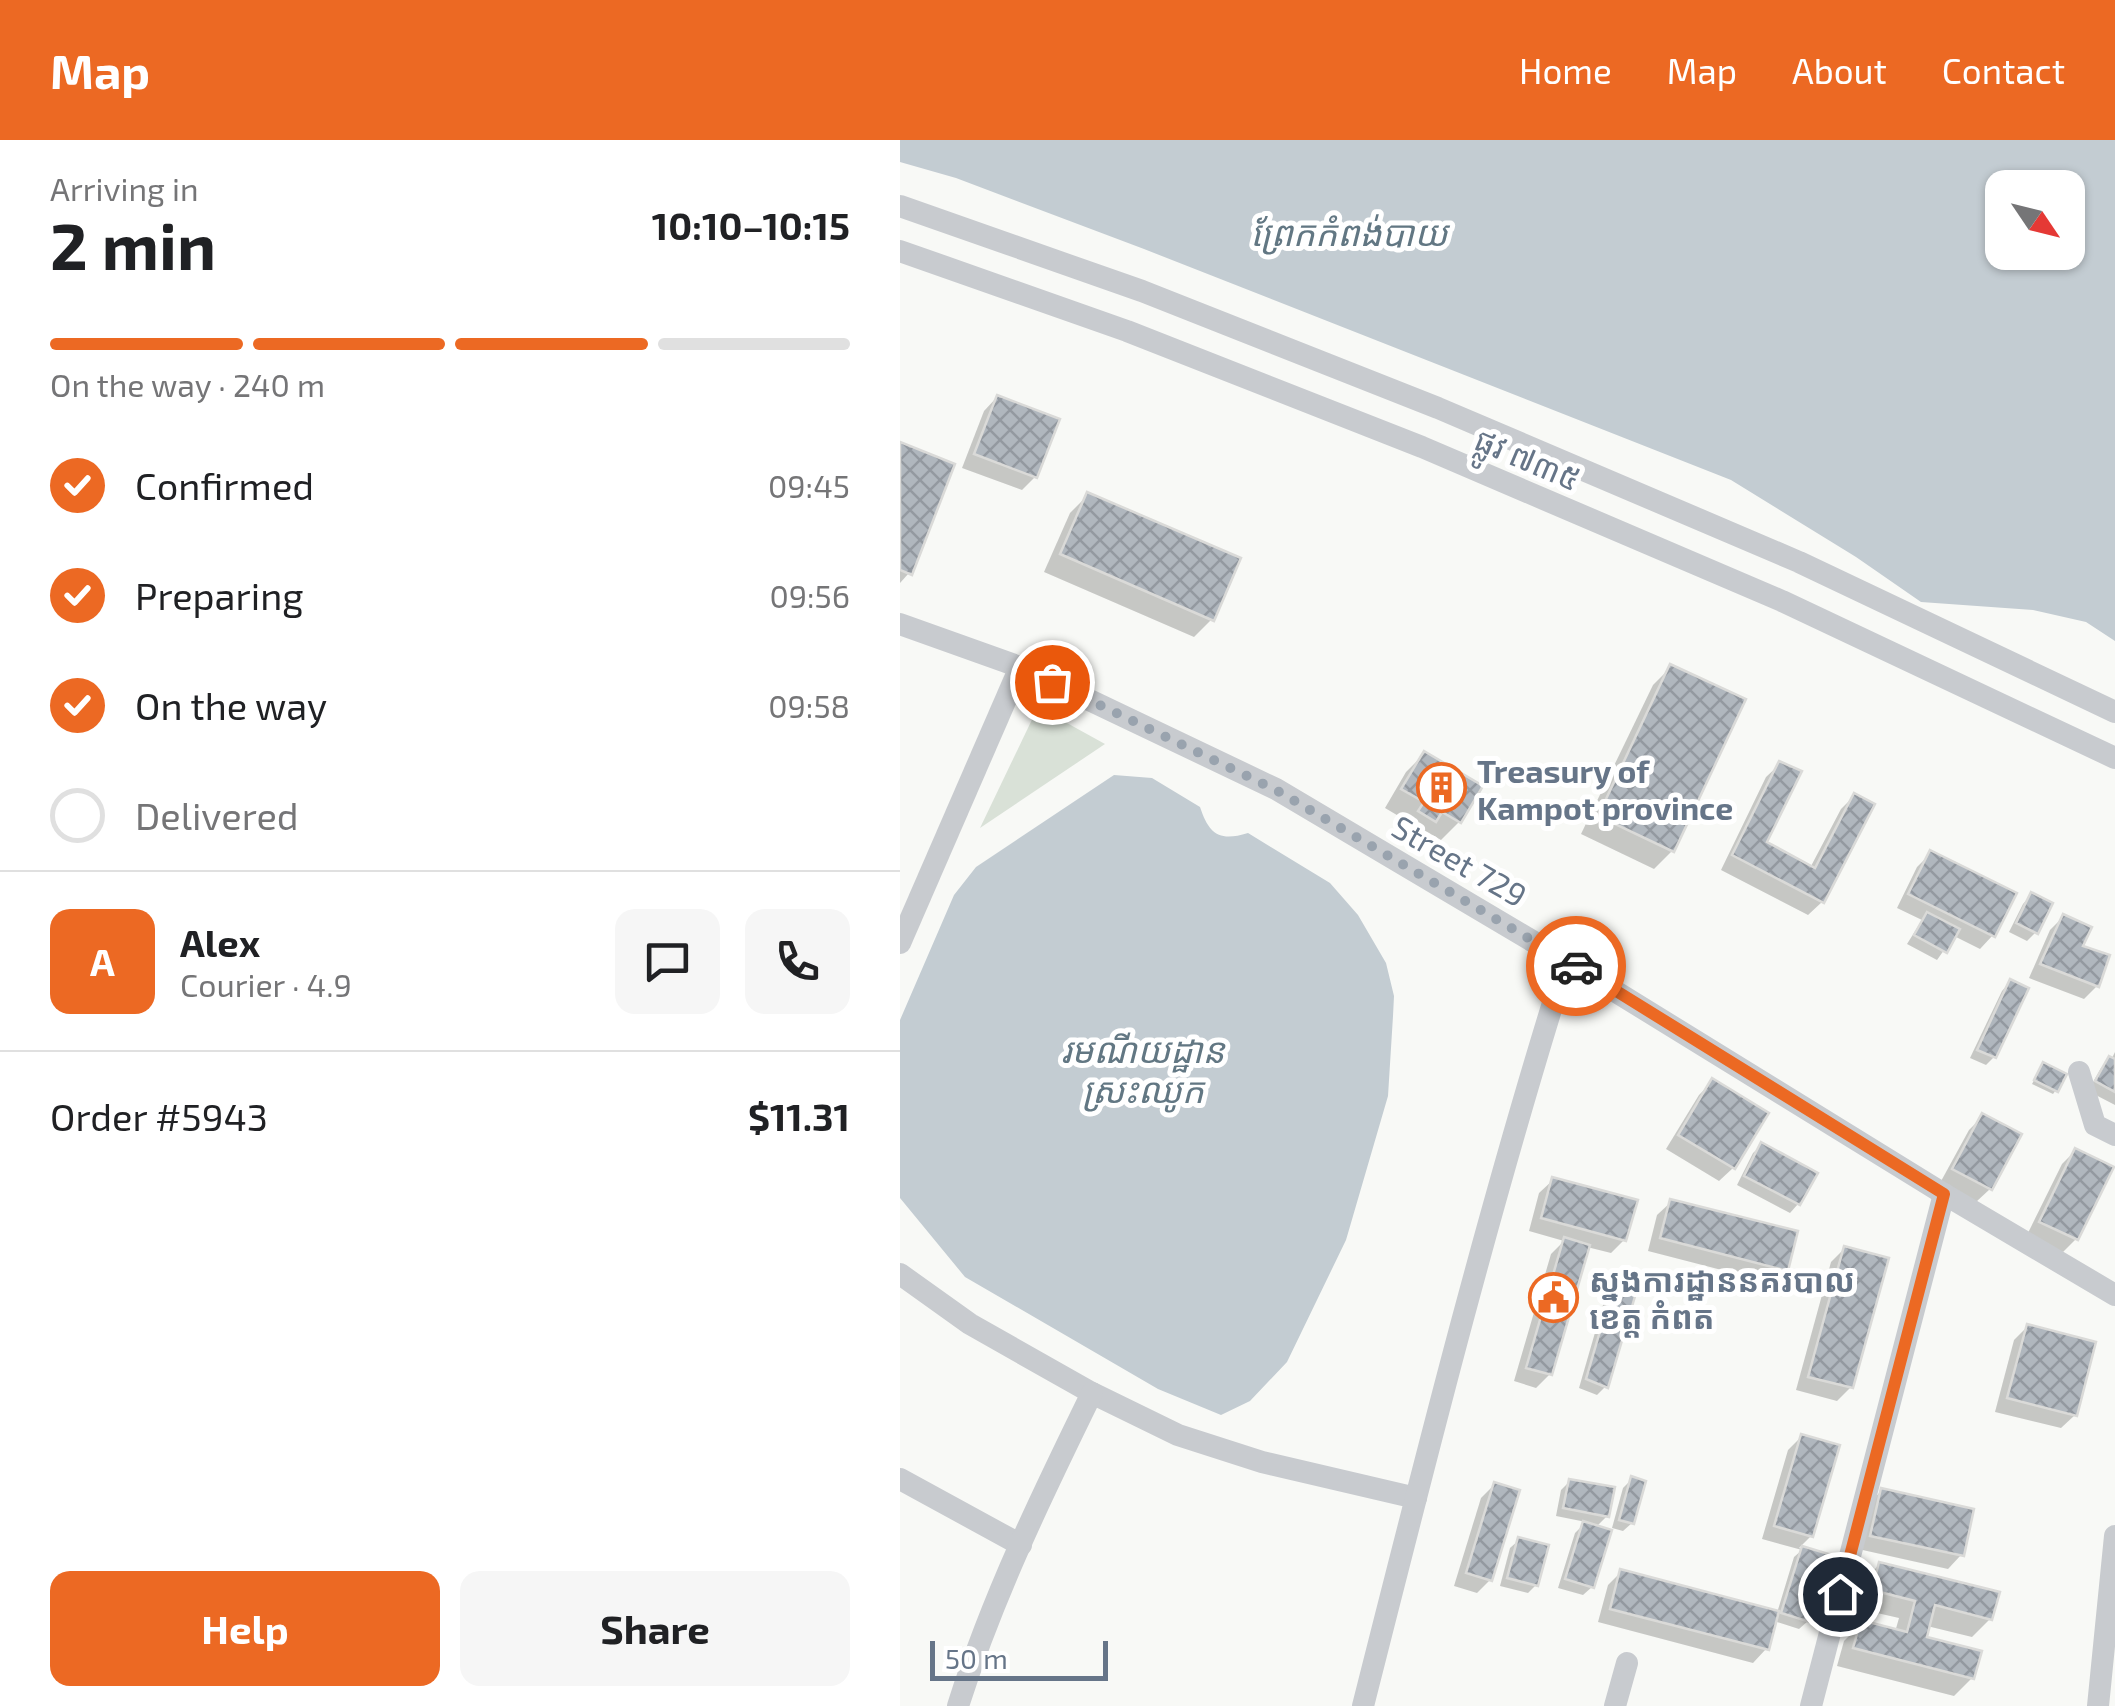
<!DOCTYPE html>
<html lang="en">
<head>
<meta charset="utf-8">
<style>
	body { margin:0; font-family:"Exo 2","Noto Sans Khmer",sans-serif; background:#f6f6f6; color:#202124; height:100vh; display:flex; flex-direction:column; font-size:38px; white-space:nowrap }
	* { box-sizing:border-box; margin:0 }
	p { font-size:32px; color:#757577 }
	.icon { flex:none; width:55px; height:55px; fill:none; stroke:currentColor; stroke-width:2; stroke-linecap:round; stroke-linejoin:round }
	.map { position:relative; flex:1; overflow:hidden }
	.side { display:flex; flex-direction:column; background:#fff; width:900px }
	.side>* { flex:none }
	.needle { width:65px; rotate:125deg }
	.tools { position:absolute; left:1085px; top:30px; display:grid; gap:20px }
	.tools a { display:grid; place-items:center; width:100px; height:100px; border-radius:20px; background:#fff; box-shadow:0 2px 8px #0004; font-size:50px }
	.scale { position:absolute; left:30px; bottom:25px; width:178px; box-sizing:border-box; padding-left:10px; border:5px solid #667588; border-top:0; font-size:28px; line-height:35px; white-space:nowrap; color:#667588; -webkit-text-stroke:8px #fff; paint-order:stroke }
	.pin { position:absolute; display:grid; place-items:center; width:85px; height:85px; color:#fff; margin:-42px; border:5px solid #fff; border-radius:50%; box-shadow:0 2px 10px #0007 }
	.courier { position:absolute; display:grid; place-items:center; width:100px; height:100px; margin:-50px; border:8px solid #ec6923; border-radius:50%; background:#fff; color:#222; box-shadow:0 2px 12px #0007 }
	.headline em { font-style:normal; font-weight:700 }
	.headline div { display:flex; flex-direction:column-reverse }
	.headline { display:flex; align-items:center; justify-content:space-between; height:170px; padding:0 50px }
	h1 { font-size:65px; font-weight:700; line-height:75px }
	.bar { display:grid; grid-template-columns:repeat(4,1fr); gap:15px 10px; align-content:center; height:120px; padding:0 50px }
	.bar i { height:12px; border-radius:8px; background:#e0e0e0 }
	.bar .current { background:#ec6923 }
	.bar p { grid-column:span 4 }
	.line { display:flex; align-items:center; gap:25px; padding:0 50px; border-top:2px solid #e0e0e0 }
	.line div { flex:1 }
	.round { display:grid; place-items:center; flex:none; width:105px; height:105px; border-radius:20px; background:#f6f6f6 }
	ol { padding:0 50px; list-style:none }
	li { display:flex; align-items:center; gap:30px; height:110px }
	li p { margin-inline-start:auto }
	li .icon { padding:10px; border-radius:50%; background:#ec6923; color:#fff; stroke-width:4 }
	li:last-child { color:#757577 }
	li i { width:55px; height:55px; border:5px solid #e0e0e0; border-radius:50% }
	.cta { display:flex; gap:20px; margin-top:auto; padding:20px 50px }
	.cta a { flex:1; height:115px; border-radius:20px; background:#ec6923; color:#fff; font-size:40px; font-weight:700; line-height:115px; text-align:center }
	.cta a+a { background:#f6f6f6; color:#202124 }
	header { display:flex; align-items:center; gap:60px; box-sizing:border-box; height:140px; padding:0 50px; background:#ec6923; color:#fff }
	header strong { font-size:48px }
	nav { display:flex; gap:55px; margin-inline-start:auto; font-size:35px }
	main { display:flex; flex:1; min-height:0 }
	.map>svg:first-child { display:block }
	.grass { fill:#d9e1d7 }
	.water { fill:#c3ccd2; fill-rule:evenodd }
	.shadow { fill:#0003 }
	.building { fill:url(#building-cross-hatch); stroke:#dadad8; stroke-width:2.5 }
	.lines { fill:none; stroke-linecap:round; stroke-linejoin:round }
	.minor { stroke:#c8cbcf; stroke-width:22 }
	.done { stroke:#99a3ae; stroke-width:10; stroke-dasharray:0 18 }
	.route { stroke:#ec6923; stroke-width:12 }
	.labels { text-anchor:middle; dominant-baseline:central; stroke-width:10; stroke-linejoin:round; paint-order:stroke }
	.street-label { font-size:32px; fill:#667588; stroke:#fff }
	.poi-label { font-size:32px; font-weight:bold; fill:#667588; stroke:#fff; text-anchor:start }
	.water-label { font-size:35px; font-style:italic; fill:#627783; stroke:#fff }
</style>
</head>
<body>
<header>
<strong>Map</strong>
<nav><a>Home</a><a>Map</a><a>About</a><a>Contact</a></nav>
</header>
<main>
<section class="side">
<div class="headline"><div><h1>2 min</h1><p>Arriving in</p></div><em>10:10–10:15</em></div>
<div class="bar"><i class="current"></i><i class="current"></i><i class="current"></i><i></i><p>On the way · 240 m</p></div>
<ol>
<li><svg class="icon" aria-label="check" viewBox="0 0 24 24"><path d="M5 12l5 5 9-10"/></svg>Confirmed<p>09:45</p></li>
<li><svg class="icon" aria-label="check" viewBox="0 0 24 24"><path d="M5 12l5 5 9-10"/></svg>Preparing<p>09:56</p></li>
<li><svg class="icon" aria-label="check" viewBox="0 0 24 24"><path d="M5 12l5 5 9-10"/></svg>On the way<p>09:58</p></li>
<li><i></i>Delivered</li>
</ol>
<div class="line" style="height:180px"><b class="round" style="background:#ec6923;color:#fff">A</b><div><b>Alex</b><p>Courier · 4.9</p></div><a class="round"><svg class="icon" aria-label="chat" viewBox="0 0 24 24"><path d="M4 5h16v11H9l-5 4z"/></svg></a><a class="round"><svg class="icon" aria-label="phone" viewBox="0 0 24 24"><path d="M5 4h4l2 5-3 2q2 4 5 5l2-3 5 2v4C11 20 4 13 5 4z"/></svg></a></div>
<div class="line" style="height:130px"><div>Order #5943</div><b>$11.31</b></div>
<div class="cta"><a>Help</a><a>Share</a></div>
</section>
<div class="map">
<svg width="1215" height="1566" viewBox="0 0 1215 1566">
	<defs>
		<pattern id="building-cross-hatch" width="8" height="8" patternUnits="userSpaceOnUse" patternTransform="scale(2.5)"><rect width="8" height="8" fill="#b0b7be"/><path d="M0 0l8 8M0 8l8-8" fill="none" stroke="#9399a0"/></pattern>
	</defs>
	<rect width="100%" height="100%" fill="#f8f9f6"/>
	<!-- grass -->
	<polygon class="grass" points="138,567 205,604 80,688"/>
	<!-- water -->
	<g class="water">
		<path d="M 0,0 L 1215,0 L 1215,501 L 1186,482 L 1133,470 L 1021,462 L 956,417 L 831,340 L 244,109 L 56,38 L 0,22 ZM 1102,48 L 1168,48 L 1168,112 L 1102,112 Z"/>
		<path d="M 214,635 L 252,638 L 300,667 C 309,694 319,702 348,693 L 430,743 L 458,775 L 486,823 L 494,856 L 493,876 L 488,956 L 446,1100 L 387,1222 L 350,1261 L 321,1275 L 258,1249 L 65,1137 L 0,1058 L 0,880 L 54,755 L 76,727 Z"/>
	</g>
	<!-- shadow -->
	<g class="shadow">
		<polygon points="97,257 135,337 122,350 62,328 84,271"/>
		<polygon points="0,305 9,433 0,443"/>
		<polygon points="188,355 312,479 294,497 144,432 170,373"/>
		<polygon points="771,527 772,711 754,729 681,694 753,545"/>
		<polygon points="524,614 580,647 559,682 541,700 524,690 516,698 502,690 507,681 485,668 506,632"/>
		<polygon points="880,624 864,703 910,728 941,669 954,656 922,762 908,775 821,730 866,637"/>
		<polygon points="1031,713 1093,795 1080,809 1054,796 1037,820 1007,804 1022,780 997,768 1017,727"/>
		<polygon points="1131,755 1136,792 1127,801 1109,792 1123,764"/>
		<polygon points="1163,777 1197,846 1184,859 1129,838 1150,790"/>
		<polygon points="1110,842 1094,917 1086,925 1070,918 1102,851"/>
		<polygon points="1215,912 1215,965 1188,951 1201,928 1211,920"/>
		<polygon points="1140,929 1156,950 1153,954 1132,944"/>
		<polygon points="813,941 866,973 833,1028 819,1041 766,1009 799,955"/>
		<polygon points="1083,976 1090,1049 1076,1062 1040,1043 1069,990"/>
		<polygon points="862,1005 898,1064 890,1073 837,1045 853,1013"/>
		<polygon points="1175,1011 1176,1099 1163,1112 1127,1095 1162,1024"/>
		<polygon points="653,1040 724,1100 711,1113 687,1107 650,1234 636,1248 614,1241 651,1114 664,1101 629,1091 639,1053"/>
		<polygon points="771,1062 886,1130 872,1143 748,1111 757,1075"/>
		<polygon points="945,1108 951,1247 937,1261 896,1250 931,1122"/>
		<polygon points="714,1150 706,1246 697,1255 679,1248 705,1158"/>
		<polygon points="1127,1187 1175,1275 1161,1288 1095,1272 1114,1200"/>
		<polygon points="902,1296 911,1396 899,1408 928,1417 908,1481 899,1489 874,1481 866,1509 853,1523 698,1482 708,1445 721,1432 877,1473 894,1417 902,1410 862,1399 888,1310"/>
		<polygon points="732,1339 732,1383 723,1391 712,1388 723,1348"/>
		<polygon points="670,1341 707,1376 695,1388 692,1447 683,1455 658,1448 675,1393 686,1382 656,1376 661,1350"/>
		<polygon points="594,1345 590,1440 577,1453 554,1446 581,1358"/>
		<polygon points="981,1351 1061,1415 1048,1429 958,1409 968,1365"/>
		<polygon points="619,1400 636,1445 628,1453 600,1446 610,1408"/>
		<polygon points="980,1424 1090,1479 1072,1497 1027,1486 1024,1499 1072,1538 1054,1556 937,1526 944,1501 962,1483 995,1492 999,1478 955,1468 962,1442"/>
	</g>
	<!-- building -->
	<g class="building">
		<polygon points="97,255 160,279 137,338 74,314"/>
		<polygon points="0,302 55,324 12,435 0,430"/>
		<polygon points="187,352 341,418 314,481 160,414"/>
		<polygon points="770,524 846,559 774,712 698,676"/>
		<polygon points="524,611 583,646 561,683 542,672 536,682 518,671 524,662 501,649"/>
		<polygon points="879,621 902,631 867,702 915,728 954,653 975,664 924,763 832,715"/>
		<polygon points="1030,710 1117,753 1095,797 1008,754"/>
		<polygon points="1131,752 1153,763 1138,794 1116,783"/>
		<polygon points="1027,772 1060,789 1047,813 1014,795"/>
		<polygon points="1163,774 1192,787 1183,806 1210,815 1199,847 1140,824"/>
		<polygon points="1110,839 1129,848 1096,918 1077,910"/>
		<polygon points="1209,916 1215,919 1215,952 1195,941"/>
		<polygon points="1143,922 1167,934 1158,952 1134,940"/>
		<polygon points="812,938 869,973 835,1029 778,995"/>
		<polygon points="1082,973 1122,994 1092,1050 1052,1029"/>
		<polygon points="861,1002 918,1033 900,1065 844,1036"/>
		<polygon points="1175,1008 1214,1027 1178,1100 1139,1082"/>
		<polygon points="652,1037 738,1060 726,1101 641,1078"/>
		<polygon points="770,1059 898,1091 888,1131 760,1098"/>
		<polygon points="664,1097 690,1105 652,1235 626,1228"/>
		<polygon points="944,1106 989,1118 953,1248 908,1237"/>
		<polygon points="713,1147 736,1153 708,1248 686,1239"/>
		<polygon points="1127,1184 1196,1202 1177,1276 1107,1258"/>
		<polygon points="901,1294 940,1305 913,1397 874,1386"/>
		<polygon points="731,1336 746,1341 734,1384 719,1380"/>
		<polygon points="669,1339 715,1347 709,1377 663,1368"/>
		<polygon points="594,1342 620,1350 592,1441 566,1433"/>
		<polygon points="981,1348 1074,1369 1064,1416 970,1396"/>
		<polygon points="683,1381 712,1390 694,1448 665,1439"/>
		<polygon points="618,1397 649,1405 638,1446 607,1438"/>
		<polygon points="902,1406 932,1415 910,1482 881,1473"/>
		<polygon points="979,1422 1100,1452 1092,1480 1035,1465 1027,1497 1082,1511 1074,1539 953,1508 961,1480 1007,1492 1015,1461 972,1450"/>
		<polygon points="720,1429 879,1471 869,1510 710,1469"/>
	</g>
	<g class="lines">
		<!-- minor -->
		<g class="minor">
			<polyline points="0,66 242,151 538,268 899,422 1215,572"/>
			<polyline points="0,111 227,191 522,307 882,461 1215,618"/>
			<polyline points="0,484 120,527 376,649 666,821 1044,1054 1215,1155"/>
			<polyline points="0,803 120,527"/>
			<polyline points="1179,932 1195,985 1215,995"/>
			<polyline points="0,1134 70,1184 192,1253 278,1295 362,1322 516,1358"/>
			<polyline points="0,1339 121,1405"/>
			<path d="M 58,1566 C 92,1458 142,1355 192,1253"/>
			<path d="M 463,1566 C 526,1317 589,1066 666,821"/>
			<polyline points="715,1566 727,1523"/>
			<polyline points="911,1566 1044,1054"/>
			<polyline points="1198,1566 1215,1396"/>
		</g>
	</g>
	<g class="lines">
		<!-- done -->
		<polyline class="done" points="152,542 376,650 676,826"/>
		<!-- route -->
		<polyline class="route" points="676,826 1044,1054 940,1454"/>
	</g>
	<!-- icons -->
	<defs>
		<symbol id="building-ring" viewBox="-11 -11 22 22"><circle r="9.5" fill="#fff" stroke="#ec6923" stroke-width="1.5"/><path d="M-4-6H4V6H1V3H-1V6H-4ZM-2.5-4.3h1.7v1.8h-1.7ZM.8-4.3h1.7v1.8H.8ZM-2.5-1h1.7V.8h-1.7ZM.8-1h1.7V.8H.8Z" fill="#ec6923"/></symbol>
		<symbol id="civic-ring" viewBox="-11 -11 22 22"><circle r="9.5" fill="#fff" stroke="#ec6923" stroke-width="1.5"/><path d="M-.6-6.5H3V-4.5H.6V-3L4-1V1h2V6H-6V1h2V-1L-.6-3ZM-1.2 2.5V6h2.4V2.5Z" fill="#ec6923"/></symbol>
	</defs>
	<g fill-rule="evenodd">
		<use href="#building-ring" x="514" y="620" width="55" height="55"/>
		<use href="#civic-ring" x="626" y="1130" width="55" height="55"/>
	</g>
	<g class="labels">
		<!-- street labels -->
		<g class="street-label">
			<text transform="translate(628 318) rotate(23)">ផ្លូវ ៧៣៥</text>
			<text transform="translate(560 720) rotate(30)">Street 729</text>
		</g>
		<!-- poi labels -->
		<g class="poi-label">
			<text x="577" y="630">Treasury of<tspan x="577" dy="37">Kampot province</tspan></text>
			<text x="689" y="1139">ស្នងការដ្ឋាននគរបាល<tspan x="689" dy="37">ខេត្ត កំពត</tspan></text>
		</g>
		<!-- water labels -->
		<g class="water-label">
			<text x="449" y="92">ព្រែកកំពង់បាយ</text>
			<text x="243" y="909">រមណីយដ្ឋាន<tspan x="243" dy="40">ស្រះឈូក</tspan></text>
		</g>
	</g>
</svg>
<div class="tools">
<a><svg class="needle" viewBox="-14 -14 28 28"><path d="M0-13l5 13h-10z" fill="#e53935"/><path d="M0 13l5-13h-10z" fill="#757577"/></svg></a>
</div>
<div class="scale">50 m</div>
<div class="pin" style="left:152px;top:542px;background:#ea580c"><svg class="icon" aria-label="bag" viewBox="0 0 24 24"><path d="M5 8h14l-1 12H6zM9 8a3 3 0 0 1 6 0"/></svg></div>
<div class="pin" style="left:940px;top:1454px;background:#1f2937"><svg class="icon" aria-label="home" viewBox="0 0 24 24"><path d="M3 11l9-7 9 7M6 9v11h12V9"/></svg></div>
<div class="courier" style="left:676px;top:826px"><svg class="icon" aria-label="car" viewBox="0 0 24 24"><path d="M5 17H2v-5l4-1 3-4h7l3 4 3 1v5h-3M9 17h6M6 11h13"/><circle cx="7" cy="17" r="2"/><circle cx="17" cy="17" r="2"/></svg></div>
</div>
</main>
</body>
</html>
